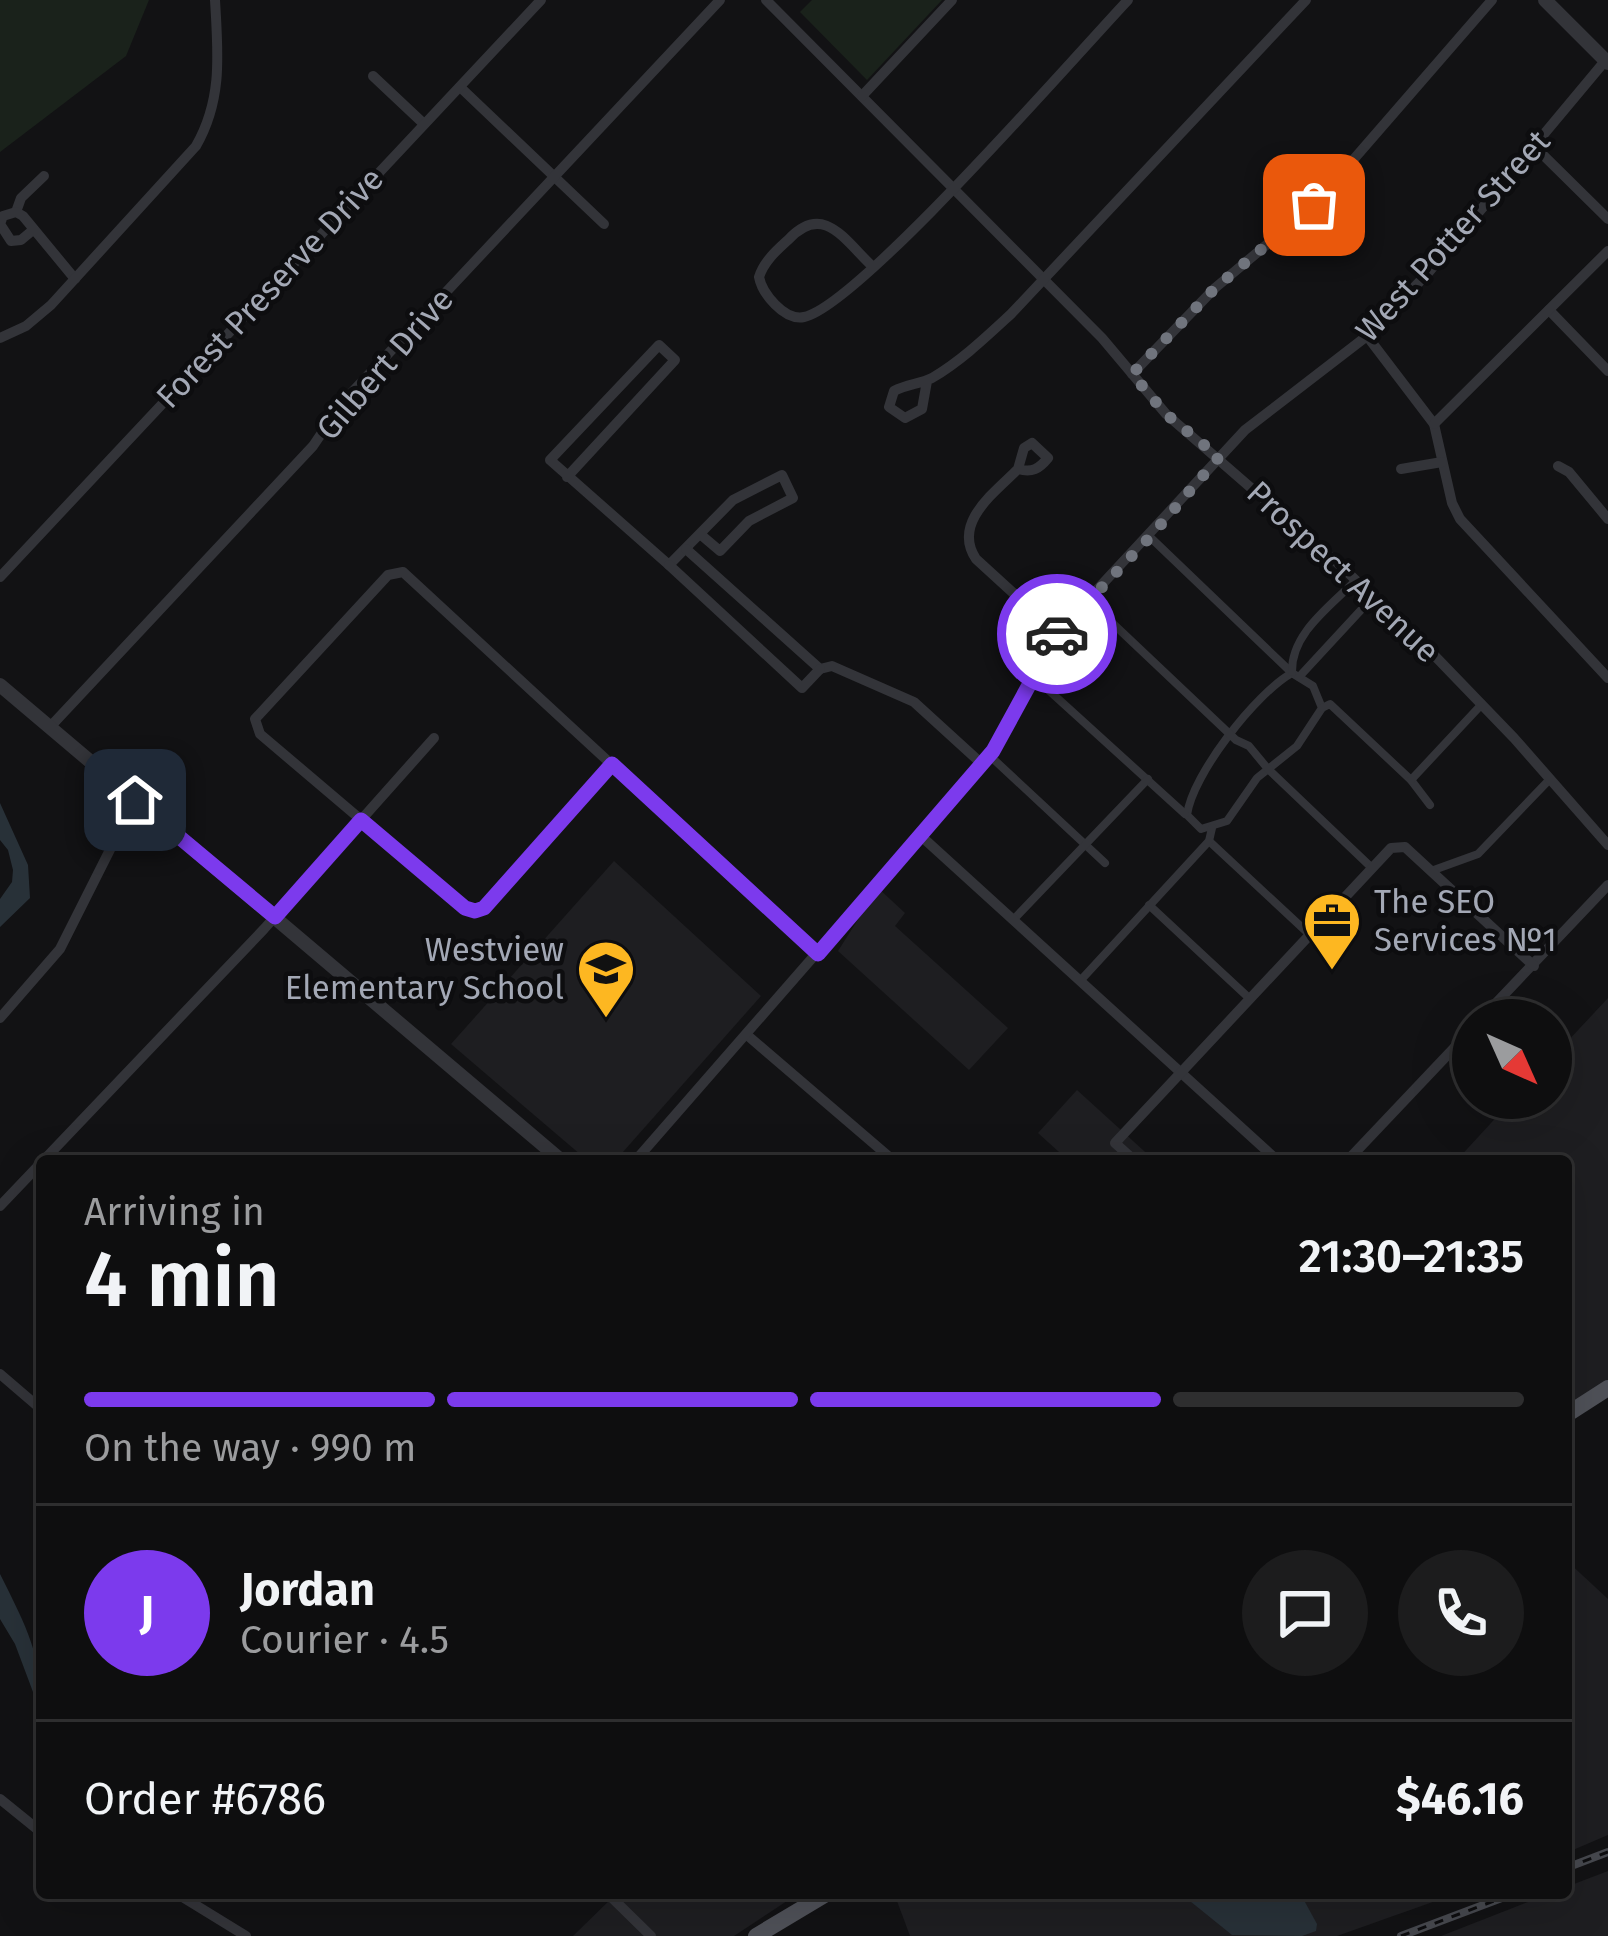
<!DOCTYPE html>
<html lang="en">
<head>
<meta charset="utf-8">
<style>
	body { margin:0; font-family:"Fira Sans",sans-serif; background:#1c1c1d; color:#f1f3f6; height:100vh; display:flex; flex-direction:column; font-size:45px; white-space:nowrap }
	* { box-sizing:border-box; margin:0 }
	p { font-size:39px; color:#9b9c9e }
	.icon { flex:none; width:66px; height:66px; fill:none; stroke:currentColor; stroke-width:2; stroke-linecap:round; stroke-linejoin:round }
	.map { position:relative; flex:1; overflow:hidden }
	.panel { position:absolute; left:36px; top:1155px; width:1536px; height:744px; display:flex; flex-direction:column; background:#0e0e0f; border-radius:12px; box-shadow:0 12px 48px #0002,0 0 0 3px #2e2e2f }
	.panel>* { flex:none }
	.needle { width:78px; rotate:135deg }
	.fabs { position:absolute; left:1452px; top:999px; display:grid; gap:24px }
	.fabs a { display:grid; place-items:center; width:120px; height:120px; border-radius:50%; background:#0e0e0f; box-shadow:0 12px 48px #0002,0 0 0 3px #2e2e2f; font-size:60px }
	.pin { position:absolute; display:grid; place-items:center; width:102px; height:102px; color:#fff; margin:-51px; border-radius:24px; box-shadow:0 6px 18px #0006 }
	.courier { position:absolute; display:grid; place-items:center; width:120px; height:120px; margin:-60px; border:9px solid #7c3aed; border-radius:50%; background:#fff; color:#222; box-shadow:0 3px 15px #0007 }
	.head em { font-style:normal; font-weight:600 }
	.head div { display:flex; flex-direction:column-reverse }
	.head { display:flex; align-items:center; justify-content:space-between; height:204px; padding:0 48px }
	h1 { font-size:78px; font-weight:600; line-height:90px }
	.bar { display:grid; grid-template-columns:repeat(4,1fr); gap:18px 12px; align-content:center; height:144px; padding:0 48px }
	.bar i { height:15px; border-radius:9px; background:#2e2e2f }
	.bar .selected { background:#7c3aed }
	.bar p { grid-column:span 4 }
	.line { display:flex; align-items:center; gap:30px; padding:0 48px; border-top:3px solid #2e2e2f }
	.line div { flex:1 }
	.round { display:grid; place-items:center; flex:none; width:126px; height:126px; border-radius:63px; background:#1c1c1d }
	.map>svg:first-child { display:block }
	.built { fill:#1e1e21 }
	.green { fill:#1a221b }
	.water { fill:#283138 }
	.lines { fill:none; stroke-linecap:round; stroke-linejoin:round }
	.pedestrian { stroke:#333439; stroke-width:8 }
	.minor { stroke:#333439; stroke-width:10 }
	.tertiary { stroke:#333439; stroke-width:14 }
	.primary { stroke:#4f5158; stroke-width:16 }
	.rail-casing { stroke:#46484e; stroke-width:8 }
	.rail { stroke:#0d0d0f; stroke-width:3; stroke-dasharray:9; stroke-linecap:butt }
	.done { stroke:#70747d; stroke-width:12; stroke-dasharray:0 21.6 }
	.route { stroke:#7c3aed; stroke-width:15 }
	.labels { text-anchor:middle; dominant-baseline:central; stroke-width:9; stroke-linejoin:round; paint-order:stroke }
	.street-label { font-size:33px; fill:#a3a8b5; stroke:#0d0d0f }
	.poi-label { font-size:33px; fill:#a3a8b5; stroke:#0d0d0f; text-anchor:start }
</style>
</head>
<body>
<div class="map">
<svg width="1608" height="1936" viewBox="0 0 1608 1936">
	<rect width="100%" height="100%" fill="#121214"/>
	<!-- built -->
	<g class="built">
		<polygon points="614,861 761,996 615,1161 588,1161 451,1044"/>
		<polygon points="878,888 905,913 895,926 1008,1028 969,1070 838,951"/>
		<polygon points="1608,998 1608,1385 1566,1412 1566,1161 1456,1161 1514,1098 1551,1098 1551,1059"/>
		<polygon points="1077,1090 1155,1161 1069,1161 1038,1133"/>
		<polygon points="1566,1560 1608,1599 1608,1835 1566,1853"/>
		<polygon points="1608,1871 1608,1936 1441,1936 1551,1893 1566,1893 1566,1887"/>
		<polygon points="617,1893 799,1893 734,1936 573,1936"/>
		<polygon points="894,1893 1458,1893 1337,1936 910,1936"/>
	</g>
	<!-- green -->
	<g class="green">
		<polygon points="0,0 149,0 126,56 0,152"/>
		<polygon points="812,0 942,0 867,80 800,12"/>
	</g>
	<!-- water -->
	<g class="water">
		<polygon points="0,803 28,865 30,898 0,927 0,899 12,882 13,870 8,850 0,840"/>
		<path d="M 0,1574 C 27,1628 42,1655 42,1716 L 15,1644 L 0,1619 Z"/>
		<polygon points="1180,1893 1300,1893 1317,1924 1316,1931 1302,1936 1232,1935"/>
	</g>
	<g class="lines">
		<!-- pedestrian -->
		<g class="pedestrian">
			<path d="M 1150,537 L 1292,673 L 1313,686 L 1322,708 L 1297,746 L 1257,778 L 1227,821 L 1201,829 L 1187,815 C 1192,775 1256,693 1292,673"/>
			<polyline points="1088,600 1236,740 1249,746 1268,769 1372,868"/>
			<path d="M 1292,672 C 1291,633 1331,606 1356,580"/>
			<polyline points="1033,676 1185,814"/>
			<polyline points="1299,677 1373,597"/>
			<polyline points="1322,708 1330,704 1411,780 1430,805"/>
			<polyline points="989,755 1105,863"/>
			<polyline points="1411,780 1482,704"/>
			<polyline points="1209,841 1309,934"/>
			<polyline points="1431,871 1478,854 1550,779"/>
			<polyline points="1149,905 1249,998"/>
			<polyline points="1013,920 1148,779"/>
			<polyline points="1080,981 1209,841 1212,828"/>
		</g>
		<!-- minor -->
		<g class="minor">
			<polyline points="766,0 1102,338 1166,414 1342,567 1432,653 1514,738 1608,845"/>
			<polyline points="373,76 424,124"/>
			<polyline points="460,87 604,224"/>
			<polyline points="862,96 952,0"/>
			<polyline points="1536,148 1608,219"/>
			<polyline points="16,212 21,198 44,176"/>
			<polyline points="33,230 21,240 11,241 0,224 3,216 16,212 23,216 75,279"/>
			<path d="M 873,267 C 845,241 824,202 789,239 C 777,250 764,261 759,277 C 762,293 784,321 804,317 C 858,306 1077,54 1128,0"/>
			<polyline points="1549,310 1608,371"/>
			<polyline points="1367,336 1434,424 1452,503 1460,519 1608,678"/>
			<path d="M 0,338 L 26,326 L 51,305 L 196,146 C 223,99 218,53 215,0"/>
			<polyline points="1132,374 1215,288 1314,205 1492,0"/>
			<path d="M 927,381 L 922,409 L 905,418 L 889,407 L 894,391 C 907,384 920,384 932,378 C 961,361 986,337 1011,314 L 1306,0"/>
			<polyline points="1434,424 1608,251"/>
			<polyline points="1558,466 1569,472 1608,519"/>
			<path d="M 1018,469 L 1024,448 L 1032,443 L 1048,458 C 1039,469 1032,473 1018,469 C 994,493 952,523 976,559 L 1057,633"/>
			<polyline points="1401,469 1442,462"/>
			<polyline points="567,477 675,360 659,345 550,460 669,565 733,500 782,475 793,498 749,521 720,551 700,534"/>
			<polyline points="686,549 820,669 832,666 914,702 982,764"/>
			<polyline points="669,565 802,688 820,669"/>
			<polyline points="0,577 541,0"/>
			<polyline points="50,727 313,446 342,403 720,0"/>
			<polyline points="612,764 484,908 475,911 465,908 260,734 255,719 388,575 403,572 817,954"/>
			<polyline points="921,836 1278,1161"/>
			<polyline points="0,1018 60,949 135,800"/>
			<polyline points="1480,1020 1608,885"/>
			<polyline points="747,1035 894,1161"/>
			<polyline points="635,1161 993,751 1057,633 1245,430 1367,336 1428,273 1605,61"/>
			<polyline points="1135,1161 1115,1143 1391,848 1405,847 1534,966"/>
			<polyline points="1347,1161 1473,1028"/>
			<polyline points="0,1206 264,929 434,738"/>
			<polyline points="0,1374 42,1410"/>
			<polyline points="0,1799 42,1833"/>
			<polyline points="176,1893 246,1936"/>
			<polyline points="607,1893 651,1936"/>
		</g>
		<!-- tertiary -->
		<g class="tertiary">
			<polyline points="1545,0 1608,63"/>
			<polyline points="0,685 562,1161"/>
		</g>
		<!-- primary -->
		<g class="primary">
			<polyline points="1566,1415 1608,1388"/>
			<polyline points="756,1936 828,1893"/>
		</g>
		<defs>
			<g id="rail">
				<polyline points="1566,1868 1608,1852"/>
				<polyline points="1401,1936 1515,1893"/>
			</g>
		</defs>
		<!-- rail casing -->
		<use href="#rail" class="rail-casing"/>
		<!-- rail -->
		<use href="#rail" class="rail"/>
	</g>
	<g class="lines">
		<!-- done -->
		<polyline class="done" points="1057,634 1150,537 1219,457 1166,414 1132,374 1215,288 1314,205"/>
		<!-- route -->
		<polyline class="route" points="135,800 275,917 361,820 465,908 475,911 484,908 612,764 818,954 993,751 1057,634"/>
	</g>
	<!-- icons -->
	<defs>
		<symbol id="office-pin" viewBox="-11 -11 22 30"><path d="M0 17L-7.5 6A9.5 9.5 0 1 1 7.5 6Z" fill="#fdb721" stroke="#0d0d0f"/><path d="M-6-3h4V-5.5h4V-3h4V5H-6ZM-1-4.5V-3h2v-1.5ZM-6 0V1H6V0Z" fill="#111"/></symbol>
		<symbol id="school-pin" viewBox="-11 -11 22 30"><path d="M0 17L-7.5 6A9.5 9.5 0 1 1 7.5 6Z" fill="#fdb721" stroke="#0d0d0f"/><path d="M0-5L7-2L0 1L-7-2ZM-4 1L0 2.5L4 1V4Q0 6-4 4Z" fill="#111"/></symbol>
	</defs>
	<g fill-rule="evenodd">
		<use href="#office-pin" x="1299" y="888" width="66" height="90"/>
		<use href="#school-pin" x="573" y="936" width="66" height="90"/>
	</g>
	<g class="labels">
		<!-- street labels -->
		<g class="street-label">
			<text transform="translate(1453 236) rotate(-48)">West Potter Street</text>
			<text transform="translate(270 288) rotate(-47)">Forest Preserve Drive</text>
			<text transform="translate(385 364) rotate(-49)">Gilbert Drive</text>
			<text transform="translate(1343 572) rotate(43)">Prospect Avenue</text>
		</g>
		<!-- poi labels -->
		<g class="poi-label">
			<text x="1374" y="902">The SEO<tspan x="1374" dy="38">Services №1</tspan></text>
			<text x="564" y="950" text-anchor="end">Westview<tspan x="564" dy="38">Elementary School</tspan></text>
		</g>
	</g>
</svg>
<div class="fabs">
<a><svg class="needle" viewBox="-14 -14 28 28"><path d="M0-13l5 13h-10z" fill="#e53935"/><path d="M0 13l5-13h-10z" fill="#9b9c9e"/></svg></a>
</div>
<div class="pin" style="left:1314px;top:205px;background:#ea580c"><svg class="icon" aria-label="bag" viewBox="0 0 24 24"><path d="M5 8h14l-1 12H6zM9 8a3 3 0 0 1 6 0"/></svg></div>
<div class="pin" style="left:135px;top:800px;background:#1f2937"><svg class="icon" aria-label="home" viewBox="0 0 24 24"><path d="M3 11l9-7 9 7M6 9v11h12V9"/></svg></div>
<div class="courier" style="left:1057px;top:634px"><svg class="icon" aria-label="car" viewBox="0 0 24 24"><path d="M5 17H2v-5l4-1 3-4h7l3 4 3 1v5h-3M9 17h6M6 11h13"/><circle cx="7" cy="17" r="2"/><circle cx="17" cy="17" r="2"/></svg></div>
<section class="panel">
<div class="head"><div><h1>4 min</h1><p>Arriving in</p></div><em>21:30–21:35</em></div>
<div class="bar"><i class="selected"></i><i class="selected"></i><i class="selected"></i><i></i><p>On the way · 990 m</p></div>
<div class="line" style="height:216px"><b class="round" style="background:#7c3aed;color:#fff">J</b><div><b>Jordan</b><p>Courier · 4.5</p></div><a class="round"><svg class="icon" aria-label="chat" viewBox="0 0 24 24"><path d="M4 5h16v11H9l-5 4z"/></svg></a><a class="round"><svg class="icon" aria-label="phone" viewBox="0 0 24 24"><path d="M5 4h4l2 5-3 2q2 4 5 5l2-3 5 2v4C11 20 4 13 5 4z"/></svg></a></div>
<div class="line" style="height:156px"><div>Order #6786</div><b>$46.16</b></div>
</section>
</div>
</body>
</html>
